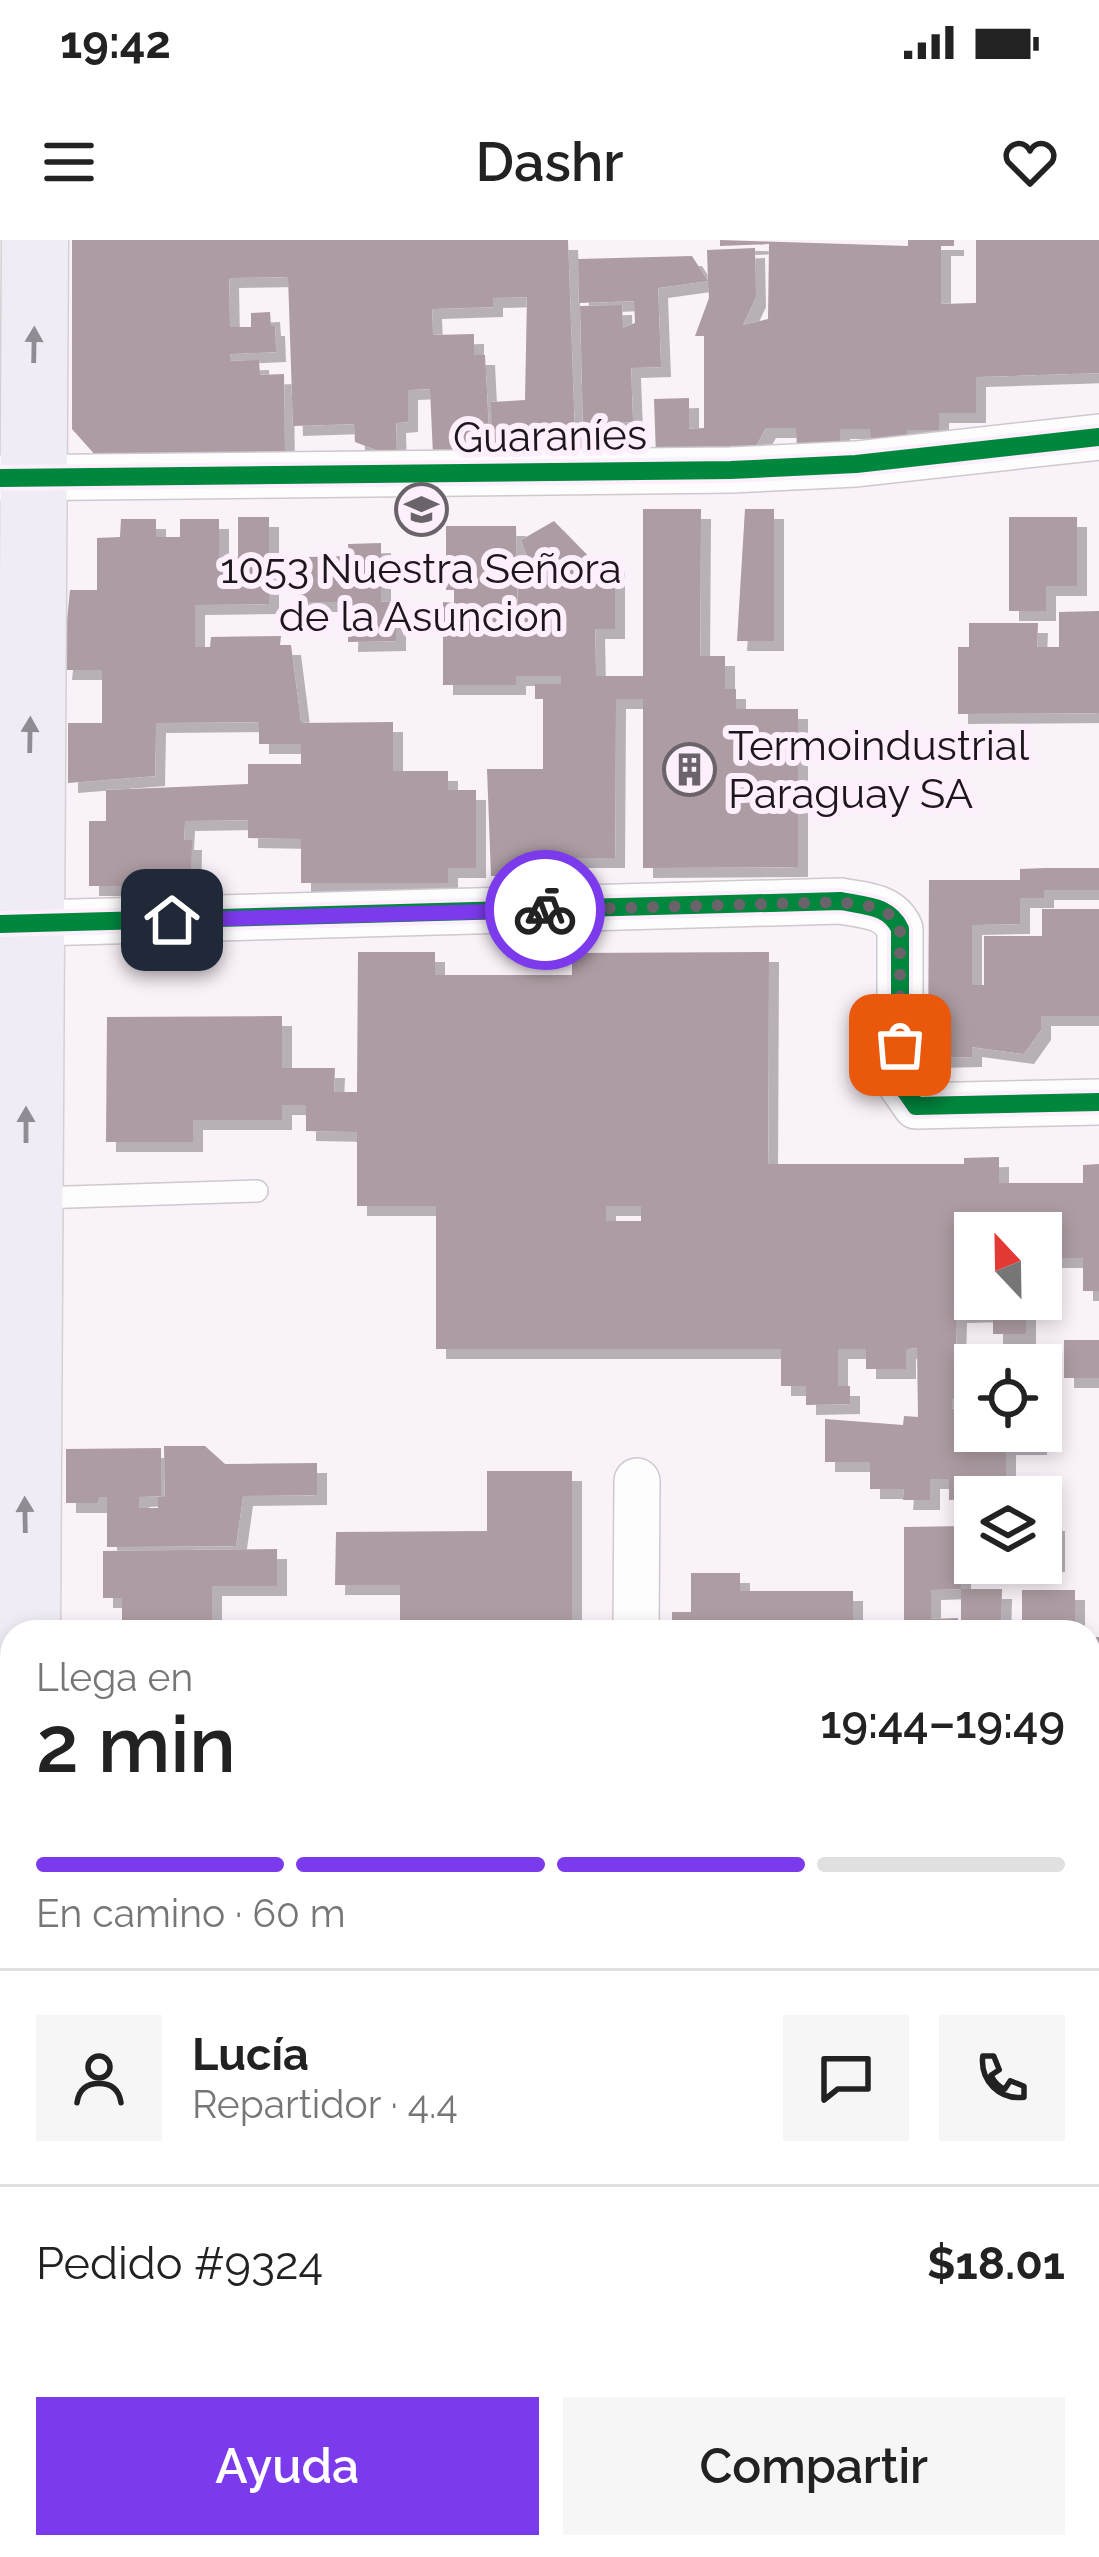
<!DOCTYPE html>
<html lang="es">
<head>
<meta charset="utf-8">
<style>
	body { margin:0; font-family:Raleway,sans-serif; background:#f6f6f6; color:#222; height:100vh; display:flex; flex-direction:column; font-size:45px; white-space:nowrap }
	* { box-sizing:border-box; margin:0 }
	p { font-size:39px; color:#767676 }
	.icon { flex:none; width:66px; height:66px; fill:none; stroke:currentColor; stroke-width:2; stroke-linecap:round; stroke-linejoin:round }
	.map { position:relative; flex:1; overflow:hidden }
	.details { position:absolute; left:0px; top:1380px; width:1101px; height:939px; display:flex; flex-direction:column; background:#fff; border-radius:36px 36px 0 0; box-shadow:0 6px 18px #0003 }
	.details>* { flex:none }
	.needle { width:78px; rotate:338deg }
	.fabs { position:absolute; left:954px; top:972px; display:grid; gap:24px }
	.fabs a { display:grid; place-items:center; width:108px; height:108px; border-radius:0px; background:#fff; box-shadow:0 6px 18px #0003; font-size:60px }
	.pin { position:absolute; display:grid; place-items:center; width:102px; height:102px; color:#fff; margin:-51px; border-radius:24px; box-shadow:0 6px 18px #0006 }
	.courier { position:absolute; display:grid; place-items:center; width:120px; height:120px; margin:-60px; border:9px solid #7c3aed; border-radius:50%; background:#fff; color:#222; box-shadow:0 3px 15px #0007 }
	.overview em { font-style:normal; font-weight:600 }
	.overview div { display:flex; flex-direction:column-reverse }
	.overview { display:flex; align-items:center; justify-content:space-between; height:204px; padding:0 36px }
	h1 { font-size:78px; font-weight:600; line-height:90px }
	.bar { display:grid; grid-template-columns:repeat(4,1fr); gap:18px 12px; align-content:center; height:144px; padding:0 36px }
	.bar i { height:15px; border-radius:9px; background:#e0e0e0 }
	.bar .selected { background:#7c3aed }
	.bar p { grid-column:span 4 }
	.line { display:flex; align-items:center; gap:30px; padding:0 36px; border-top:3px solid #e0e0e0 }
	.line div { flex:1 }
	.round { display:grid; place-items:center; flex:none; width:126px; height:126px; border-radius:0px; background:#f6f6f6 }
	.button { display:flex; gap:24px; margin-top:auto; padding:24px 36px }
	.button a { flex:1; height:138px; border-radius:0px; background:#7c3aed; color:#fff; font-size:48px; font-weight:600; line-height:138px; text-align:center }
	.button a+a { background:#f6f6f6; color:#222 }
	.status { display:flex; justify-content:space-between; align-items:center; height:84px; padding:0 60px; background:#fff; direction:ltr }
	.status svg { height:33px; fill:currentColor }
	header { display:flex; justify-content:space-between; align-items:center; height:156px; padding:0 36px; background:#fff; font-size:54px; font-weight:600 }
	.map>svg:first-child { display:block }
	.building { fill:#ad9ca3; fill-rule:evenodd; filter:url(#shadow) }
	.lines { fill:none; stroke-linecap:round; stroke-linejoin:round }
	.service-casing { stroke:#cfc8ce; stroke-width:24 }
	.minor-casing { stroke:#cfc8ce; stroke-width:48 }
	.primary-casing { stroke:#d5d0d4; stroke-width:69 }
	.service { stroke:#fefdfe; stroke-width:21 }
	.minor { stroke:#fefdfe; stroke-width:45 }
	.primary { stroke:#f0ecf6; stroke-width:66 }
	.cycleway-casing { stroke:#fdeffc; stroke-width:26 }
	.cycleway { stroke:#00873e; stroke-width:18 }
	.oneway { fill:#918c94 }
	.done { stroke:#6a646a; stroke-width:12; stroke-dasharray:0 21.6 }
	.route { stroke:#7c3aed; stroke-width:15 }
	.labels { text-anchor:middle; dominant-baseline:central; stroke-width:12; stroke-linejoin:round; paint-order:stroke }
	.street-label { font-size:42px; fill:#1d171d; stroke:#fdeffc }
	.poi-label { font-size:42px; fill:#1d171d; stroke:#fdeffc }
</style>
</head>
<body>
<div class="status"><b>19:42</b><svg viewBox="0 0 49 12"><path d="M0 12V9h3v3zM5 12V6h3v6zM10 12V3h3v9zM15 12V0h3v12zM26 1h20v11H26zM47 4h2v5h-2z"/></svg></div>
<header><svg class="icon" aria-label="menu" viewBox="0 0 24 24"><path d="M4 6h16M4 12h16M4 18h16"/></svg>Dashr<svg class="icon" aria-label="heart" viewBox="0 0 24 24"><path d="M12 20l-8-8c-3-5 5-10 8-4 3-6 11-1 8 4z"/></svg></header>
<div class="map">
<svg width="1099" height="2317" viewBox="0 0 1099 2317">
	<defs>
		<filter id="shadow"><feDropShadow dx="10" dy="10" stdDeviation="0" flood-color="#0004"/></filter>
	</defs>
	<rect width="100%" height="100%" fill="#faf2f9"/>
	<!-- building -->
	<g class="building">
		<polygon points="72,0 568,0 576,226 492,219 491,162 525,160 527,57 493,58 493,67 432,69 433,95 474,94 474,115 485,115 490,212 433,215 430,149 408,150 408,182 396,183 397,218 355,202 354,184 293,186 288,37 229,38 230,87 251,87 251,73 270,72 271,86 275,86 276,112 230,114 231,121 259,120 260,135 284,134 285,223 97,217 72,189"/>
		<polygon points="720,0 908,6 908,0 954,0 954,6 941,6 941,64 976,63 976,0 1099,0 1099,133 976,137 976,173 939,173 939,190 907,190 907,207 871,208 870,189 840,189 840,209 797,210 796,188 766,188 752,213 656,216 654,159 689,158 689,189 704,188 704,96 695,96 709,58 708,41 658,48 661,127 631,128 633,182 583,183 580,66 622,65 623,88 635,83 634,61 579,63 578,19 692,16 708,41 707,10 755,8 756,57 743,85 768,79 769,4 720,6"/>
		<polygon points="643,269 701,269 700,416 725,416 725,449 736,449 736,469 798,469 798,627 643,628 643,459 616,459 615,618 542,618 543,636 491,636 487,529 543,529 543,459 535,459 535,444 561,444 561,436 516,436 516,445 443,445 443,362 454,363 454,350 446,350 446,286 516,286 518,393 518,322 529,322 521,300 554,281 594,322 615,322 615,389 595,389 596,436 643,436"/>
		<polygon points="745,269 774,269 774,401 737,401"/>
		<polygon points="238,277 269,277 269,364 195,365 195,407 210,407 211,397 281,396 280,405 291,405 301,483 393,482 393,531 448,531 448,550 476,550 476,628 448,628 448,643 301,643 301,599 248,598 248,580 185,581 184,600 192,600 191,658 139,658 139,646 89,646 89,581 106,581 106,550 248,544 248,524 301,524 301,504 259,504 259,482 156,483 155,536 68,543 68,483 102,483 102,430 62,430 70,350 97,350 97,298 120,297 121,279 156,279 156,297 180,297 180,279 219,279 219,317 238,317"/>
		<polygon points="1009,277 1077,277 1077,346 1046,346 1046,371 1009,371"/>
		<polygon points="381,303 381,362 396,361 396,401 348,402 349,362 298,362 298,342 307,343 307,317 349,316 348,304"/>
		<polygon points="1099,371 1099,473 958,474 958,407 969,407 969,383 1038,383 1037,407 1059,407 1059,372"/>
		<polygon points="1045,628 1099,628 1099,650 1044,650 1044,658 1020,658 1020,684 972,685 972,745 984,745 984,696 1042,696 1042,669 1099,669 1099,776 1041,776 1041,790 1024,814 972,807 972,817 928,818 929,640 1020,640 1020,629"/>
		<path d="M 358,712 L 435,712 L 435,735 L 572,735 L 572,713 L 769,712 L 768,924 L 964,924 L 964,918 L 999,917 L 999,943 L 1083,943 L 1083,925 L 1099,924 L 1099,1051 L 1083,1051 L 1083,1018 L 1041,1018 L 1041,993 L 975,993 L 975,1059 L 1026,1059 L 1026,1094 L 993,1094 L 993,1072 L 957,1073 L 956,1109 L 1012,1108 L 1012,1125 L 975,1125 L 975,1159 L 952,1159 L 952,1169 L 975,1168 L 975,1191 L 1037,1191 L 1037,1205 L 1006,1205 L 1006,1257 L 949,1260 L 949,1239 L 930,1239 L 930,1260 L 903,1260 L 904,1249 L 870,1249 L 870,1222 L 825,1222 L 825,1179 L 903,1185 L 904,1176 L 918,1177 L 917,1108 L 906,1109 L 906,1129 L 866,1129 L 866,1109 L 838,1109 L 838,1146 L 850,1146 L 850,1164 L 806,1165 L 806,1146 L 781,1146 L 781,1109 L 436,1109 L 436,966 L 357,966 L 357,892 L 306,891 L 306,865 L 282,865 L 282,880 L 193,880 L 193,902 L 106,902 L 107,777 L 282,776 L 282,828 L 335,828 L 334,852 L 357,852 ZM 606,966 L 641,966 L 641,981 L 606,981 Z"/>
		<rect x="1064" y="1100" width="35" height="38"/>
		<polygon points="164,1206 205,1206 225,1224 317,1223 317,1255 243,1256 236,1306 107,1307 107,1257 99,1257 98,1263 66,1263 66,1209 161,1208 161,1256 139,1257 139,1268 158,1268 158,1257 165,1257"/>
		<polygon points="487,1231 572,1231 572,1390 400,1392 400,1345 335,1345 336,1292 487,1291"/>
		<polygon points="968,1281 975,1281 975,1322 961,1322 961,1349 931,1350 931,1379 958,1378 958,1392 904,1392 904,1287 968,1286"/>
		<rect x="1041" y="1281" width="14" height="41"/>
		<polygon points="277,1309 277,1346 212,1346 212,1392 122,1392 122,1358 103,1358 103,1311"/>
		<polygon points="691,1333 740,1333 740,1351 853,1351 853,1380 821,1382 825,1392 672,1392 672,1372 691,1372"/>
		<polygon points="961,1349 1002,1349 1001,1392 961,1392"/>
		<rect x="1022" y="1350" width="53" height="42"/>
		<rect x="1089" y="1397" width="10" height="58"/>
		<rect x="1089" y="1624" width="10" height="100"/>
		<rect x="1089" y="1768" width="10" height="51"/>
		<rect x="1089" y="1981" width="10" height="46"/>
		<rect x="1089" y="2038" width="10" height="131"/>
		<polygon points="1089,2254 1099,2254 1099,2317 1085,2317"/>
		<rect x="452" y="2307" width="63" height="10"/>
		<rect x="663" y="2307" width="41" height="10"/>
		<polygon points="780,2307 858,2307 858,2317 806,2312 806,2317 780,2317"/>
		<polygon points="878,2307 1075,2307 1075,2317 879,2317"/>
		<polygon points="206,2308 206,2317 133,2317 133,2313"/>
	</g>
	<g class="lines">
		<defs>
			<polyline id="service" points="38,958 257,951"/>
			<g id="minor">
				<polyline points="0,238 731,230 856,224 1099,197"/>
				<path d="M 2,684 L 841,661 C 865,666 889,665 900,689 L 900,843 L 916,866 L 1099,862"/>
				<polyline points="636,1392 637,1241"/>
				<polyline points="1089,1541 1099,1541"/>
				<polyline points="0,1565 12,1567"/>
				<polyline points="0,1895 12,1895"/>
				<polyline points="1089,2218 1099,2218"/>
				<polyline points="0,2266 12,2266"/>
				<polyline points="643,2317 643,2307"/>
			</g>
			<g id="primary">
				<polyline points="27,1392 35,0"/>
				<polyline points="13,2317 13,2307"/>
			</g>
		</defs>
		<!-- service casing -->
		<use href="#service" class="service-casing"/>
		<!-- minor casing -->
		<use href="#minor" class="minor-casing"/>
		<!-- primary casing -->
		<use href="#primary" class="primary-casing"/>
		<!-- service -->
		<use href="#service" class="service"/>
		<!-- minor -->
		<use href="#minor" class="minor"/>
		<!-- primary -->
		<use href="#primary" class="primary"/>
		<defs>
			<g id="cycleway">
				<polyline points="0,238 731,230 856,224 1099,197"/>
				<path d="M 0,684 L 841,661 C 865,666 889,665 900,689 L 900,843 L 916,866 L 1099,862"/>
			</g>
		</defs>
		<!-- cycleway casing -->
		<use href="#cycleway" class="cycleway-casing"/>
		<!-- cycleway -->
		<use href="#cycleway" class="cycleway"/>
	</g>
	<!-- one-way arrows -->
	<defs><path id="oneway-solid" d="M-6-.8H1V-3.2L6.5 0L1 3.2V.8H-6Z" transform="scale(3)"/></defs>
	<g class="oneway">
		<use href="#oneway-solid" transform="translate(34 105) rotate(-89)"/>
		<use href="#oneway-solid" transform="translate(30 495) rotate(-89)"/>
		<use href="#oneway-solid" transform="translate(26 885) rotate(-90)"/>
		<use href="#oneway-solid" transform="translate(25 1275) rotate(-91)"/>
	</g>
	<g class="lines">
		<!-- done -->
		<path class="done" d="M 545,670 L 841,662 C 865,666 889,664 900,689 L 900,805"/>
		<!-- route -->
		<polyline class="route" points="172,680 545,670"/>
	</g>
	<!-- icons -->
	<defs>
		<symbol id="school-ring" viewBox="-11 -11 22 22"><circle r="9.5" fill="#fdeffc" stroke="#6a646a" stroke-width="1.5"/><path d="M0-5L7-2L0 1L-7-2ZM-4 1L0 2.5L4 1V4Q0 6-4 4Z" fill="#6a646a"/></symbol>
		<symbol id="building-ring" viewBox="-11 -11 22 22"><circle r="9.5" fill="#fdeffc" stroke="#6a646a" stroke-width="1.5"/><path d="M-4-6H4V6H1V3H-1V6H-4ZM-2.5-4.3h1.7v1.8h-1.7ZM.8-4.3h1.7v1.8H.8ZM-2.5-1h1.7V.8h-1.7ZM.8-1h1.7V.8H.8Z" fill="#6a646a"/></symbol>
	</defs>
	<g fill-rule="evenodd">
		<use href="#school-ring" x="392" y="240" width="59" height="59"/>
		<use href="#building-ring" x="660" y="500" width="59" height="59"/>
	</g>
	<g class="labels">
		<!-- street labels -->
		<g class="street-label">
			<text transform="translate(550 196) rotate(-1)">Guaraníes</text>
		</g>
		<!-- poi labels -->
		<g class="poi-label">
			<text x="421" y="328">1053 Nuestra Señora<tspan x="421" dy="48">de la Asuncion</tspan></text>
			<text x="728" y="505" text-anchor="start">Termoindustrial<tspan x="728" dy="48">Paraguay SA</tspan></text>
		</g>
	</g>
</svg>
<div class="fabs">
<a><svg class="needle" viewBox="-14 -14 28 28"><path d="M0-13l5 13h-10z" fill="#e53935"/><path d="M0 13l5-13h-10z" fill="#767676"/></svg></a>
<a><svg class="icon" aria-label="locate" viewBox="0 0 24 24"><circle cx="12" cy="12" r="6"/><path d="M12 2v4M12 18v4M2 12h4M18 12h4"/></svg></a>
<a><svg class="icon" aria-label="layers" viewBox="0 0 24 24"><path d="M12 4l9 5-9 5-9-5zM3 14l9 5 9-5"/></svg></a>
</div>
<div class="pin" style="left:900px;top:805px;background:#ea580c"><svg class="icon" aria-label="bag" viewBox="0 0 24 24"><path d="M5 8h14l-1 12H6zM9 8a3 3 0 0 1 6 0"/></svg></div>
<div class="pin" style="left:172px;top:680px;background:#1f2937"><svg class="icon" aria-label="home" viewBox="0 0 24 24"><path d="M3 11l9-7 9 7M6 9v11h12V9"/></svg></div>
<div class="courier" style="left:545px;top:670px"><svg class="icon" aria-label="bike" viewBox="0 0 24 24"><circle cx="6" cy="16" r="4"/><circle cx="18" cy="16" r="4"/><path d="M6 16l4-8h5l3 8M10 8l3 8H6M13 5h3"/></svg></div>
<section class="details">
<div class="overview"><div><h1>2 min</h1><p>Llega en</p></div><em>19:44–19:49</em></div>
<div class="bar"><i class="selected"></i><i class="selected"></i><i class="selected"></i><i></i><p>En camino · 60 m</p></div>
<div class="line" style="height:216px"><a class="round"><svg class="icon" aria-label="person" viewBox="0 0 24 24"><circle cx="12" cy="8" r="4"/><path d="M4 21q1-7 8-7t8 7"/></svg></a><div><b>Lucía</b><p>Repartidor · 4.4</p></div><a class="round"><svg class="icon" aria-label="chat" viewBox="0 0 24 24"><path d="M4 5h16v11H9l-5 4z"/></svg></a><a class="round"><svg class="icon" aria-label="phone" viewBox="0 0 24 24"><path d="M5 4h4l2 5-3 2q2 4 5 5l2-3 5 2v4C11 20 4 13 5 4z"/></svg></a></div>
<div class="line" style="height:156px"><div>Pedido #9324</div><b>$18.01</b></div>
<div class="button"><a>Ayuda</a><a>Compartir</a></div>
</section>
</div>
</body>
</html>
